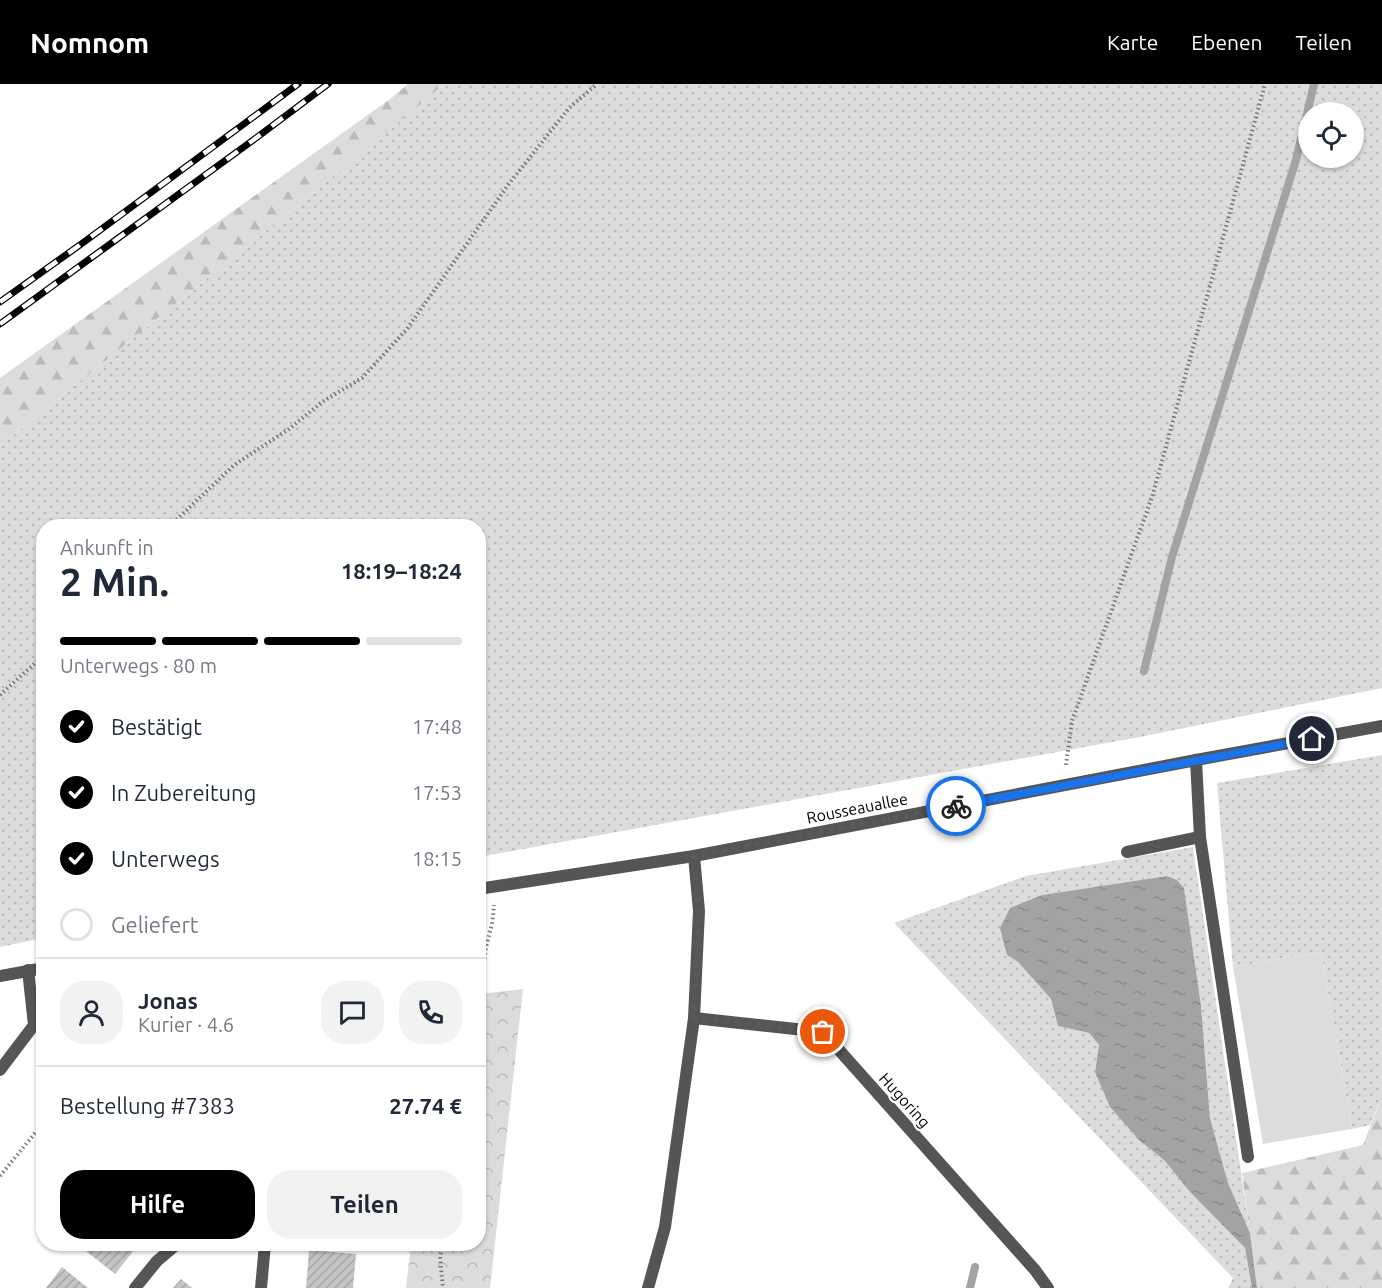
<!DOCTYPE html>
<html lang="de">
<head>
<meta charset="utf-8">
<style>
	body { margin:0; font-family:Ubuntu,sans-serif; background:#f2f2f3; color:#1f2937; height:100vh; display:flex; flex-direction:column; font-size:22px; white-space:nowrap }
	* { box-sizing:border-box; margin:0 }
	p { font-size:20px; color:#747a83 }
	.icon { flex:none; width:33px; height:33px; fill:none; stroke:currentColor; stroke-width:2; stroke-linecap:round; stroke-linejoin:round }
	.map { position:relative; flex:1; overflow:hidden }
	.panel { position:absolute; left:36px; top:435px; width:450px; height:732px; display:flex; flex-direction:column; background:#fff; border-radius:24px; box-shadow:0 2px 4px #0004 }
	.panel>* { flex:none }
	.fabs { position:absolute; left:1298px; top:18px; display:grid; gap:12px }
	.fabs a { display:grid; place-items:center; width:66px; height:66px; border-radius:50%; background:#fff; box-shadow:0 2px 4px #0004; font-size:30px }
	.pin { position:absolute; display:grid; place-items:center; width:51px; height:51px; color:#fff; margin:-26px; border:3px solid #fff; border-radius:50%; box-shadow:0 2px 6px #0007 }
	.courier { position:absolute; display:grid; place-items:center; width:60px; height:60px; margin:-30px; border:4px solid #1a73e8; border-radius:50%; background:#fff; color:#222; box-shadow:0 2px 8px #0007 }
	.headline em { font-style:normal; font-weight:700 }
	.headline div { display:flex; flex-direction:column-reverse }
	.headline { display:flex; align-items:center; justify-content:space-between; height:102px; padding:0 24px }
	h1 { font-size:39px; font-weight:700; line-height:45px }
	.bar { display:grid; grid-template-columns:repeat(4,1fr); gap:9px 6px; align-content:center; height:72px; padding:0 24px }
	.bar i { height:8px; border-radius:4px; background:#e0e1e3 }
	.bar .selected { background:#000 }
	.bar p { grid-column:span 4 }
	.line { display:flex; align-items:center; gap:15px; padding:0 24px; border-top:2px solid #e0e1e3 }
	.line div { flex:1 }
	.round { display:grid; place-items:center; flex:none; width:63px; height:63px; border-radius:24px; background:#f2f2f3 }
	ol { padding:0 24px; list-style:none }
	li { display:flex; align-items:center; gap:18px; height:66px }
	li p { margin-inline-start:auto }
	li .icon { padding:6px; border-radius:50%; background:#000; color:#fff; stroke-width:4 }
	li:last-child { color:#747a83 }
	li i { width:33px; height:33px; border:3px solid #e0e1e3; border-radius:50% }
	.action { display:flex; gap:12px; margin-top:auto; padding:12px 24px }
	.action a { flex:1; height:69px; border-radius:24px; background:#000; color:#fff; font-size:24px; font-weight:700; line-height:69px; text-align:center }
	.action a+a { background:#f2f2f3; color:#1f2937 }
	header { display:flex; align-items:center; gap:36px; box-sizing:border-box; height:84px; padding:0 30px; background:#000; color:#fff }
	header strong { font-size:28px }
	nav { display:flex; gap:33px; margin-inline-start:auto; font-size:21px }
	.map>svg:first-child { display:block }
	.grass { fill:url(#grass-dots); fill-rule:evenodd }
	.forest { fill:url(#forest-firs) }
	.park { fill:url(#park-crowns) }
	.pitch { fill:#dcdcdc }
	.water { fill:url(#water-ripples) }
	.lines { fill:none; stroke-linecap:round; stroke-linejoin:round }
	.stream { stroke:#a3a3a3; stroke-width:8 }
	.building { fill:url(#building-hatch) }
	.path { stroke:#777; stroke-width:4; stroke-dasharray:1.5 3; stroke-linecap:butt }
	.lane { stroke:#555; stroke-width:12 }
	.street { stroke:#555; stroke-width:12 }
	.rail-casing { stroke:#000; stroke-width:7 }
	.rail { stroke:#fff; stroke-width:4.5; stroke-dasharray:14; stroke-linecap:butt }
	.done { stroke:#595959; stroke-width:6; stroke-dasharray:0 10.8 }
	.route { stroke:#1a73e8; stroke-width:8 }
	.labels { text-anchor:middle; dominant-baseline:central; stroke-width:4.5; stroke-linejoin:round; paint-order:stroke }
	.street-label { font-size:16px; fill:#000; stroke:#fff }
</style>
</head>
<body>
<header>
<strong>Nomnom</strong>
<nav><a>Karte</a><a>Ebenen</a><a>Teilen</a></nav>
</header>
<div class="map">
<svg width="1382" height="1204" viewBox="0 0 1382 1204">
	<defs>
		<pattern id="grass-dots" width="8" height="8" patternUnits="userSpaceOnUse" patternTransform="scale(1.5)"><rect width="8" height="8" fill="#dcdcdc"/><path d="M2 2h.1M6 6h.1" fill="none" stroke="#bbb" stroke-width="1.8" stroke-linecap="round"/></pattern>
		<pattern id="forest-firs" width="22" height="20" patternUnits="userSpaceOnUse" patternTransform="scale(1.5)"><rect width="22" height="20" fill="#dcdcdc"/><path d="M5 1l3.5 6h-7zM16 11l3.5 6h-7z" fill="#bbb"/></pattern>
		<pattern id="park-crowns" width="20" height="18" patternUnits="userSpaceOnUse" patternTransform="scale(1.5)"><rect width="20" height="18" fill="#dcdcdc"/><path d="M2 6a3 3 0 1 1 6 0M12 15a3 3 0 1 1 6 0" fill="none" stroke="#bbb"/></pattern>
		<pattern id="water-ripples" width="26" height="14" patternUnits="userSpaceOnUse" patternTransform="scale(1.5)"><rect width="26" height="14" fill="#a3a3a3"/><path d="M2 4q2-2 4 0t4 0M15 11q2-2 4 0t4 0" fill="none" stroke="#8b8b8b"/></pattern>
		<pattern id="building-hatch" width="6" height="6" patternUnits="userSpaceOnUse" patternTransform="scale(1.5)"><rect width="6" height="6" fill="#c4c4c4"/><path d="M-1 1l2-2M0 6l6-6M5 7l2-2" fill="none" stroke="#a7a7a7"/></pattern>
	</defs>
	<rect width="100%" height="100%" fill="#fff"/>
	<!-- grass -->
	<g class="grass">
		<path d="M 444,0 L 1382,0 L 1382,604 L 1140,653 L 479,773 L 478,442 L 44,442 L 43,854 L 0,863 L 0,362 L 373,60 ZM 1308,28 L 1353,28 L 1353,74 L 1308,74 Z"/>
		<polygon points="1382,671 1382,1012 1370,1041 1352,1045 1321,868 1233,883 1217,699"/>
		<polygon points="1193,763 1250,1149 1228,1099 1210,1034 1201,922 1184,805 1177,796 1167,792 1042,811 1007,871 1018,878 1051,915 1058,942 1089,949 1099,961 1095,988 1140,1057 1164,1076 1190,1108 1245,1164 1252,1204 1228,1204 1233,1194 894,839 1026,792"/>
	</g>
	<!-- forest -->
	<g class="forest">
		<polygon points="408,0 444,0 373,60 0,362 0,294 390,15"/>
		<polygon points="1382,1012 1382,1204 1257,1204 1242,1089 1363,1061"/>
	</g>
	<!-- park -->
	<polygon class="park" points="523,905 490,1204 406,1204 411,1160 478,1160 479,910"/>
	<!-- pitch -->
	<polygon class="pitch" points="1321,868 1352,1045 1263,1060 1233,883"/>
	<!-- water -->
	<polygon class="water" points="1167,792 1177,796 1184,804 1201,922 1210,1034 1228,1099 1250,1149 1257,1204 1252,1204 1245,1164 1190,1108 1164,1076 1140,1057 1110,1023 1095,988 1099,961 1089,949 1058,942 1051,915 1018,878 1007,871 1000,844 1010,824 1042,811"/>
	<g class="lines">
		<!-- stream -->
		<g class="stream">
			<polyline points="1144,587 1172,473 1296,76 1314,0"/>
			<polyline points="970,1204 975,1183"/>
		</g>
	</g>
	<!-- building -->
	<g class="building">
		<polygon points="86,1160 139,1160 115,1190 82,1164"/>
		<polygon points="309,1166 356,1170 353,1204 306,1204"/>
		<polygon points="62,1183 88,1204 46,1204"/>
		<polygon points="181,1195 192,1204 173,1204"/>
	</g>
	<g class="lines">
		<!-- path -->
		<g class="path">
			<polyline points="170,442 234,381 289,345 322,318 362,294 407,245 508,101 569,24 597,0"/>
			<polyline points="0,611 44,571"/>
			<polyline points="1066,681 1072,637 1153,410 1265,0"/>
			<polyline points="478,924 486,863 492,840 494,821"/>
			<polyline points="0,1092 44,1038"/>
			<polyline points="443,1160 440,1173 443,1204"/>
		</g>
		<!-- lane -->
		<g class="lane">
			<polyline points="1196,676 1200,753 1248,1073"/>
			<polyline points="1127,768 1200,753"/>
			<polyline points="0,986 34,941 28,886"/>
		</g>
		<!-- street -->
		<g class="street">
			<polyline points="478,805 694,772 1196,676 1382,642"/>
			<polyline points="0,892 44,884"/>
			<polyline points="694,934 823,948 1035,1186 1048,1204"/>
			<polyline points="135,1204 157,1177 177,1160"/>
			<polyline points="261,1204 265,1160"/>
			<polyline points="648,1204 665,1143 694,934 699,827 694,772"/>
		</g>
		<defs>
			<g id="rail">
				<polyline points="0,218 84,158 298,0"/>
				<polyline points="0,240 252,57 328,0"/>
			</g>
		</defs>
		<!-- rail casing -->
		<use href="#rail" class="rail-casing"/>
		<!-- rail -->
		<use href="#rail" class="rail"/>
	</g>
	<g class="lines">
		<!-- done -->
		<polyline class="done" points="823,948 694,934 699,826 694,772 956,722"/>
		<!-- route -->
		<polyline class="route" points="956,722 1312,655"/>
	</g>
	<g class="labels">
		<!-- street labels -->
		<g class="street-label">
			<text transform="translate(857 724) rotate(-11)">Rousseauallee</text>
			<text transform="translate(905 1016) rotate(48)">Hugoring</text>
		</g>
	</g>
</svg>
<div class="fabs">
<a><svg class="icon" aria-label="locate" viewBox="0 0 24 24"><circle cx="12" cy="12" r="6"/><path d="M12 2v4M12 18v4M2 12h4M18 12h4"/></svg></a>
</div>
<div class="pin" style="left:823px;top:948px;background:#ea580c"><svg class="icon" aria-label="bag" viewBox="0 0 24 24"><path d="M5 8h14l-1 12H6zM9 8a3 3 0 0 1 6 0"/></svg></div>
<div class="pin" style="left:1312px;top:655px;background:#1f2937"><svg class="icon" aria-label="home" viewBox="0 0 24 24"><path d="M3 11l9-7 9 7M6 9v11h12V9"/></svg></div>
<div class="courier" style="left:956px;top:722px"><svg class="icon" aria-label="bike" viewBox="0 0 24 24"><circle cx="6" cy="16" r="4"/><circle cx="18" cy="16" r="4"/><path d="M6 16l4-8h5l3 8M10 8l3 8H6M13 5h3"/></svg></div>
<section class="panel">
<div class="headline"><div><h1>2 Min.</h1><p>Ankunft in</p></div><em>18:19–18:24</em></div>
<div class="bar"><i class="selected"></i><i class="selected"></i><i class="selected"></i><i></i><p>Unterwegs · 80 m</p></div>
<ol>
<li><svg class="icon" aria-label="check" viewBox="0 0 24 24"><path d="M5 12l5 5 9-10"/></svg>Bestätigt<p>17:48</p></li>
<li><svg class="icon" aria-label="check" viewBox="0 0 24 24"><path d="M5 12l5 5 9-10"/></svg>In Zubereitung<p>17:53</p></li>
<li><svg class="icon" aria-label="check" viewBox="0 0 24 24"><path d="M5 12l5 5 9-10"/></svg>Unterwegs<p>18:15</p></li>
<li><i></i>Geliefert</li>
</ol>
<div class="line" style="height:108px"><a class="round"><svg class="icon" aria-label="person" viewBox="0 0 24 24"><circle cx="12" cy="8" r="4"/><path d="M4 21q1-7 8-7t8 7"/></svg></a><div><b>Jonas</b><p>Kurier · 4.6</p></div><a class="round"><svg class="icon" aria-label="chat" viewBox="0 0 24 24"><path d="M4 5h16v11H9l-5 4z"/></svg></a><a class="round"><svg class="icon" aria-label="phone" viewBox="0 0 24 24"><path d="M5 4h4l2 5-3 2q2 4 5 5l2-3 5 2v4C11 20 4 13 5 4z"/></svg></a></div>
<div class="line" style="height:78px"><div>Bestellung #7383</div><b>27.74 €</b></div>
<div class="action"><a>Hilfe</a><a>Teilen</a></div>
</section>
</div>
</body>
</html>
